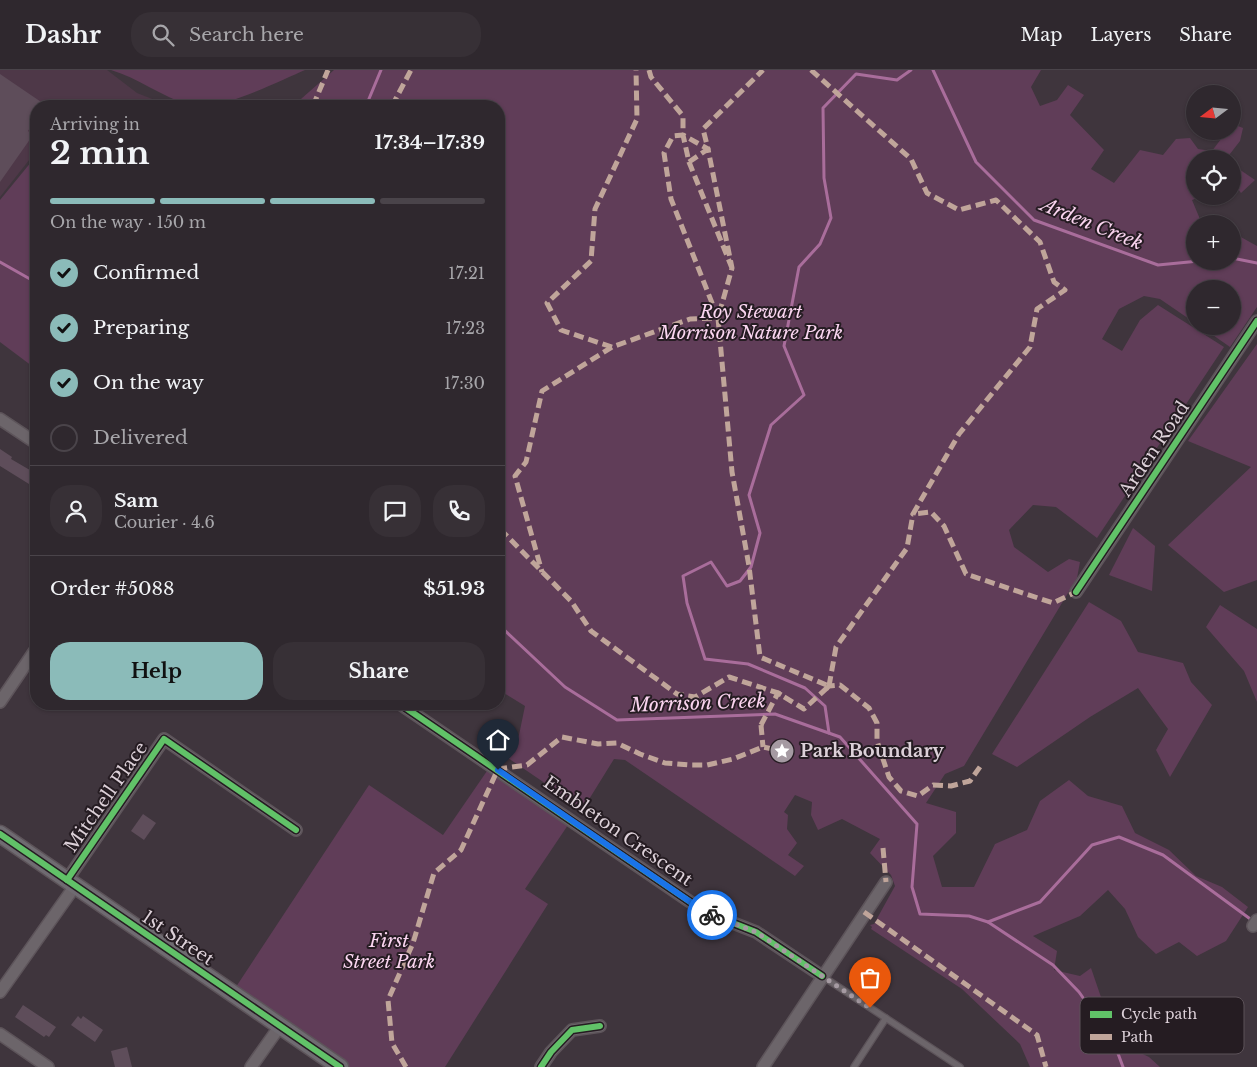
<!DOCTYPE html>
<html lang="en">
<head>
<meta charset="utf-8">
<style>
	body { margin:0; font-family:"Libre Baskerville",serif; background:#373036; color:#f1f3f6; height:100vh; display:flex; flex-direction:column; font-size:19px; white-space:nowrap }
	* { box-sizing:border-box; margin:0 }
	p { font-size:16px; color:#a7a6aa }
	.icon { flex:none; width:28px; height:28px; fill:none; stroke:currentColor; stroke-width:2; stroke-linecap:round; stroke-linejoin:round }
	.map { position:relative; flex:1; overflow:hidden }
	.side { position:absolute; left:30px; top:30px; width:475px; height:610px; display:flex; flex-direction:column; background:#2f282e; border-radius:20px; box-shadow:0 1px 4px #0004,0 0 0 1px #4a444a }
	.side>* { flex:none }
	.needle { width:32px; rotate:254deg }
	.fabs { position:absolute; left:1186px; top:15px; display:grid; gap:10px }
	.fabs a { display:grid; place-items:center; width:55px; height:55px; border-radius:50%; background:#2f282e; box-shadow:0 1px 4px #0004,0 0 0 1px #4a444a; font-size:25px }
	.pin { position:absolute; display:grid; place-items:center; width:42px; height:42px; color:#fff; margin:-51px -21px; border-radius:50% 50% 50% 0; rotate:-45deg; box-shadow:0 0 5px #0007 }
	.pin .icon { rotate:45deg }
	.courier { position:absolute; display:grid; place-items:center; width:50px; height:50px; margin:-25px; border:4px solid #1a73e8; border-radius:50%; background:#fff; color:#222; box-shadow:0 1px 6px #0007 }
	.head em { font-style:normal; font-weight:800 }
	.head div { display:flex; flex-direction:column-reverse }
	.head { display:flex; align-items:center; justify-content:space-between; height:85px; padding:0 20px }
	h1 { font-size:32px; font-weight:800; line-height:38px }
	.bar { display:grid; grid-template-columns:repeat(4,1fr); gap:8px 5px; align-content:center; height:60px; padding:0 20px }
	.bar i { height:6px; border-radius:4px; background:#4a444a }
	.bar .on { background:#8bbbb9 }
	.bar p { grid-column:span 4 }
	.line { display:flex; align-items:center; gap:12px; padding:0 20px; border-top:1px solid #4a444a }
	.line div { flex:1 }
	.round { display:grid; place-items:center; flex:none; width:52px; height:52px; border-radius:20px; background:#373036 }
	ol { padding:0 20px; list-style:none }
	li { display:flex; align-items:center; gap:15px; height:55px }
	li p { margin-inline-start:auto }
	li .icon { padding:5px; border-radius:50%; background:#8bbbb9; color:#111; stroke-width:4 }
	li:last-child { color:#a7a6aa }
	li i { width:28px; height:28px; border:2px solid #4a444a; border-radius:50% }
	.button { display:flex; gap:10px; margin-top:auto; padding:10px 20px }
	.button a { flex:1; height:58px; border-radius:20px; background:#8bbbb9; color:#111; font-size:20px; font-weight:800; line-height:58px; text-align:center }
	.button a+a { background:#373036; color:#f1f3f6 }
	header { display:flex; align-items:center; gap:30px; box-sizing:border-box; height:70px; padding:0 25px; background:#2f282e; border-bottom:1px solid #4a444a }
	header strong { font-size:24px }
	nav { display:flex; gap:28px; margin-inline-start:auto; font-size:18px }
	.search { width:350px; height:45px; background:#373036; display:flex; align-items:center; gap:12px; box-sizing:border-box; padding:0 18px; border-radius:20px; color:#a7a6aa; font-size:19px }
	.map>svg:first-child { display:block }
	.built { fill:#4e3848 }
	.green { fill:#603d58 }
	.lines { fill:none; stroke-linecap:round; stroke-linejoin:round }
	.stream { stroke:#a96d9b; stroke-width:3 }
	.building { fill:#5e4d5a }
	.lane-casing { stroke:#5d545a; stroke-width:8 }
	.street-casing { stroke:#5d545a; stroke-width:14 }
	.secondary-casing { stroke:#5d545a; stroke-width:19 }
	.lane { stroke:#6c656a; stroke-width:5.5 }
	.street { stroke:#6c656a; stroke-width:11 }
	.secondary { stroke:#6f6b71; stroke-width:16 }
	.quiet { stroke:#c0a59a; stroke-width:5; stroke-dasharray:10 5; stroke-linecap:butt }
	.cycleway-casing { stroke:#251c22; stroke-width:9 }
	.cycleway { stroke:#61c268; stroke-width:6 }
	.done { stroke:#a59aa2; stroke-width:5; stroke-dasharray:0 9 }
	.route { stroke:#1a73e8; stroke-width:6 }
	.labels { text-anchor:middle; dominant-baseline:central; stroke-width:4; stroke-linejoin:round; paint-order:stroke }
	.park-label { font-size:18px; font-style:italic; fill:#fbd6f1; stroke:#251c22 }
	.street-label { font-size:18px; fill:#dcd0d8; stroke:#251c22 }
	.poi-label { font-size:18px; font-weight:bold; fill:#dcd0d8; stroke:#251c22; text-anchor:start }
	.water-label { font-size:19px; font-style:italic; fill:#fad4ef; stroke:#251c22 }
	.key { fill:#251c22; stroke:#5c5259; stroke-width:1 }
	.key-label { font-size:14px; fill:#dcd0d8 }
</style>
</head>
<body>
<header>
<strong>Dashr</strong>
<div class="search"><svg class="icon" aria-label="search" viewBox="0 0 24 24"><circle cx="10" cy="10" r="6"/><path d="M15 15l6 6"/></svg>Search here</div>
<nav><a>Map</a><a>Layers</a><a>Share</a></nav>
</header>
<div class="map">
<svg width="1257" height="997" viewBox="0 0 1257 997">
	<rect width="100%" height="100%" fill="#3f353d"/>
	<!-- built -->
	<polygon class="built" points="0,0 107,0 137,23 170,36 36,36 36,90 33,85 0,127"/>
	<!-- green -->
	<g class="green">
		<path d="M 111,0 L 305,0 C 279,11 213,45 188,35 C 161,26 138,8 111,0 Z"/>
		<polygon points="334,0 1041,0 1031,17 1040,36 1057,30 1068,15 1084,25 1070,45 1104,80 1091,99 1114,113 1140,80 1163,85 1176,69 1190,68 1198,79 1212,81 1227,61 1232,61 1233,54 1243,58 1240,71 1226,89 1195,89 1195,126 1203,126 1192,130 1202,154 1195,154 1195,191 1232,191 1233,173 1239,166 1257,176 1257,237 1230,277 1200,256 1232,256 1232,219 1195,219 1195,253 1160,229 1144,226 1119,239 1102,269 1122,281 1140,250 1158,235 1224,277 1097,468 1056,437 1033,435 1009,460 1014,477 1048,502 1069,489 1080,492 1077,508 964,696 945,704 926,733 956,742 956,763 933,786 942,817 974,817 995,774 1027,760 1040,731 1069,710 1088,726 1122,736 1135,763 1169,780 1196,806 1222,817 1248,837 1226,871 1197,886 1179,872 1156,884 1138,867 1125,839 1108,820 1080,846 1033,866 1057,881 1054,900 1080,906 1091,898 1103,933 1092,942 1113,970 1149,987 1160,997 1030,997 1020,974 962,919 871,859 872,857 870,855 874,854 895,816 891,805 870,783 880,769 842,749 818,760 811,745 812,732 795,725 784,742 788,745 787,759 797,773 788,785 804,796 795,806 625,690 614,689 583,739 505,686 519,665 525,636 499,620 499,36 293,36"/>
		<polygon points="32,91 36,99 36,299 0,272 0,130"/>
		<polygon points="1233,95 1255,110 1241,123 1233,112"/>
		<polygon points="1257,274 1257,510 1224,522 1168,475 1251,397 1188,371"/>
		<polygon points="1133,458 1155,476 1152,521 1109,505"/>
		<polygon points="1089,532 1121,551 1138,582 1183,593 1191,612 1212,635 1170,707 1156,680 1168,659 1138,618 1090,647 1017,697 992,684"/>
		<polygon points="1220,535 1257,559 1257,632 1244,601 1206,557"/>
		<polygon points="487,701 568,755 525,819 548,834 445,997 340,997 232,923 369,715 443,765"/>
	</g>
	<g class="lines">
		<!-- stream -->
		<g class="stream">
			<polyline points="933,0 976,92 1034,150 1158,195 1199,191"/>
			<polyline points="366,36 381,0"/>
			<polyline points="1232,188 1257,193"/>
			<polyline points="0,192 30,209 36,217"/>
			<polyline points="499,555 565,617 617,650 775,644 840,667 917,754 912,817 920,844 969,846 988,852 1053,895 1079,922 1113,970 1123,997"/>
			<polyline points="829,663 825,636 805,618 748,594 705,589 687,533 683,506 711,492 727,516 740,511 751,497 760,463 749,425 771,355 804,325 784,276 799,197 820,174 831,148 824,108 823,38 856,4 897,10 911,0"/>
			<polyline points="988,852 1040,832 1092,775 1119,767 1163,785 1253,851"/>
		</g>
	</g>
	<!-- building -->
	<g class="building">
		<polygon points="0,4 47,36 36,36 36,48 28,61 33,65 0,112"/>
		<polygon points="0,379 12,387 11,389 35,403 29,414 0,396"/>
		<polygon points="143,744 156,753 144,770 131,761"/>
		<polygon points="23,935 56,957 49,967 46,965 44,967 15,947"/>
		<polygon points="78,946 81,949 83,946 103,960 95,972 71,955"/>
		<polygon points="127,977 132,997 115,997 111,981"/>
	</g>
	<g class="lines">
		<defs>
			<g id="lane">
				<polyline points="822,906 960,997"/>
				<polyline points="854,997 886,948"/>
			</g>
			<g id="street">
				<polyline points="0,349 36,373"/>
				<polyline points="1076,522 1257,251"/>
				<polyline points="0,632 36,579"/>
				<polyline points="400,634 705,842 756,862 822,906"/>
				<polyline points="67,810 164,669 296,760"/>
				<polyline points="1253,856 1257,850"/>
				<polyline points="0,922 75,816"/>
				<polyline points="0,964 48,997"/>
				<polyline points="251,997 280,956"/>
				<polyline points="541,997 551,982 572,960 600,956"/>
				<polyline points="763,997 886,812"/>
			</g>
			<polyline id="secondary" points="0,764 340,997"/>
		</defs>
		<!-- lane casing -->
		<use href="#lane" class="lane-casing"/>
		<!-- street casing -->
		<use href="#street" class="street-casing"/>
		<!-- secondary casing -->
		<use href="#secondary" class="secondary-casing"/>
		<!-- lane -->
		<use href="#lane" class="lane"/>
		<!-- street -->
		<use href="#street" class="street"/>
		<!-- secondary -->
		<use href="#secondary" class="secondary"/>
		<!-- quiet -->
		<g class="quiet">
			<polyline points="649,0 651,7 683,46 683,65 673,66 664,83 671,129 718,248 732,198 708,79 683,65 689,92 732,198"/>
			<polyline points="811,0 911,89 927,123 959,140 996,130 1040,172 1054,212 1065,220 1037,239 1030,277 959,364 913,444 931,442 944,456 966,504 1053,533 1076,522"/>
			<polyline points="313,36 328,0"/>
			<polyline points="392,36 411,0"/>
			<polyline points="689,92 708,79 703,59 763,0"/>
			<polyline points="612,277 561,260 547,233 591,191 595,139 637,49 636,0"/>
			<polyline points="499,462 503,462 571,531 591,561 677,624 695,627 729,607 778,623 804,639 829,616 760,587 749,496 732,402 718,248 690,249 612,277 542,321 526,392 515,406 542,502"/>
			<polyline points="829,616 836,577 907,478 913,444"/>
			<polyline points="826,619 829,616 840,615 869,638 877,653 877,671 889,707 901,721 918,726 933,715 951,716 970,711 982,694"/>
			<polyline points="761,655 778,623 783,626"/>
			<polyline points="761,655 763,677"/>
			<polyline points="883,778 886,812"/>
			<polyline points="864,842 1037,965 1046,997"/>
			<polyline points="406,997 392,973 388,930 413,873 434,803 461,780 498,699 527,695 562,667 598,674 617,673 640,684 665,693 689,695 707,695 733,689 763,677 782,681"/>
		</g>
		<defs>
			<g id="cycleway">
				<polyline points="1076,522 1257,251"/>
				<polyline points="400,634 705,842 756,862 822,906"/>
				<polyline points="0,764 340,997"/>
				<polyline points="67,810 164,669 296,760"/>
				<polyline points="541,997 551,982 572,960 600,956"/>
			</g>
		</defs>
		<!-- cycleway casing -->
		<use href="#cycleway" class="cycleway-casing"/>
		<!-- cycleway -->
		<use href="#cycleway" class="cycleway"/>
	</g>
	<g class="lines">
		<!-- done -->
		<polyline class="done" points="712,845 756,862 870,938"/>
		<!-- route -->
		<polyline class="route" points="498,700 705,842 712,845"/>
	</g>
	<!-- icons -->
	<defs>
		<symbol id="sight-disc" viewBox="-11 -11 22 22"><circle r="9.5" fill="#a59aa2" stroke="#251c22"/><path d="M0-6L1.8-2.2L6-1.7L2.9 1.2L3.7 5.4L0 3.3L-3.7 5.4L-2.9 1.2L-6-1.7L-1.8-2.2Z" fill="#fff"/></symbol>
	</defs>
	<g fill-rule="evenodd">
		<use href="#sight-disc" x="768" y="667" width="28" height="28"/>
	</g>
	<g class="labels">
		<!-- park labels -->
		<g class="park-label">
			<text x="751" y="242">Roy Stewart<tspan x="751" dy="21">Morrison Nature Park</tspan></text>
			<text x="389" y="871">First<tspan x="389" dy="21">Street Park</tspan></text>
		</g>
		<!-- street labels -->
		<g class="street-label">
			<text transform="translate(1154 379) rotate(-56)">Arden Road</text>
			<text transform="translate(106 727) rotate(-55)">Mitchell Place</text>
			<text transform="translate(618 761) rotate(35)">Embleton Crescent</text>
			<text transform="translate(178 868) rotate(34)">1st Street</text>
		</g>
		<!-- poi labels -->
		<g class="poi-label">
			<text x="800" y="681">Park Boundary</text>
		</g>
		<!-- water labels -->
		<g class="water-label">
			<text transform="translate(1092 154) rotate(22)">Arden Creek</text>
			<text transform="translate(698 633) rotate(-2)">Morrison Creek</text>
		</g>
	</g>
	<!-- legend -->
	<rect x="1080" y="927" width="164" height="57" rx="8" class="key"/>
	<rect x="1090" y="941" width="22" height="7" fill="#61c268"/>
	<rect x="1090" y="964" width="22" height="6" fill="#c0a59a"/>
	<g class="key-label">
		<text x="1121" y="949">Cycle path</text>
		<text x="1121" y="972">Path</text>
	</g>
</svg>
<div class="fabs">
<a><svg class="needle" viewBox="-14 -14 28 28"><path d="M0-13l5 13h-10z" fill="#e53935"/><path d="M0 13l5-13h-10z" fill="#a7a6aa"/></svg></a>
<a><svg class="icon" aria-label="locate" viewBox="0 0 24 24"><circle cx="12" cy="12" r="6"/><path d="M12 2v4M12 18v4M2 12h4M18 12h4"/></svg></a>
<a>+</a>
<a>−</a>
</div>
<div class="pin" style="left:870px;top:938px;background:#ea580c"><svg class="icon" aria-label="bag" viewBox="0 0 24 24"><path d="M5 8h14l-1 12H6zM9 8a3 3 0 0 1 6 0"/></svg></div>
<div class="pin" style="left:498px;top:700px;background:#1f2937"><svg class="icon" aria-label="home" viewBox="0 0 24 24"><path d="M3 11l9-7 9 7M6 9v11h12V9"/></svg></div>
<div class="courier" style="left:712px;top:845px"><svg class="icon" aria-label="bike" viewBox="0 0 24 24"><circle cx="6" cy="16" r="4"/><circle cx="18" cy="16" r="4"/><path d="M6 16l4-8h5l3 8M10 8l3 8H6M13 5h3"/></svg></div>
<section class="side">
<div class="head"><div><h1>2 min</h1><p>Arriving in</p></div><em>17:34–17:39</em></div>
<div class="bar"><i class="on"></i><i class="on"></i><i class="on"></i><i></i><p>On the way · 150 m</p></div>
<ol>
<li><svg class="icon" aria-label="check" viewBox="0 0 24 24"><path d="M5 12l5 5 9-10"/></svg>Confirmed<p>17:21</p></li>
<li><svg class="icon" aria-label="check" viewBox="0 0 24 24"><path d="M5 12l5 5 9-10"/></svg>Preparing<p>17:23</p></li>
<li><svg class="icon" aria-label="check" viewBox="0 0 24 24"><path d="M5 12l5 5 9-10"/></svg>On the way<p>17:30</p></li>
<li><i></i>Delivered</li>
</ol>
<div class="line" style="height:90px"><a class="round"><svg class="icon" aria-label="person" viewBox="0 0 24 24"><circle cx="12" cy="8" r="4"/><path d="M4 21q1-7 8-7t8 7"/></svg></a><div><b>Sam</b><p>Courier · 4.6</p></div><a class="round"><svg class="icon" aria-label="chat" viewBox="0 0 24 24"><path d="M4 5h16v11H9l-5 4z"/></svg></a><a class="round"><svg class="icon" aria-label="phone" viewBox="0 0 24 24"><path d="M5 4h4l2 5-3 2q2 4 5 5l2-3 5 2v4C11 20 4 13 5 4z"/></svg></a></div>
<div class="line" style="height:65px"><div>Order #5088</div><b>$51.93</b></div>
<div class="button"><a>Help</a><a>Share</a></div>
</section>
</div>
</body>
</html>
